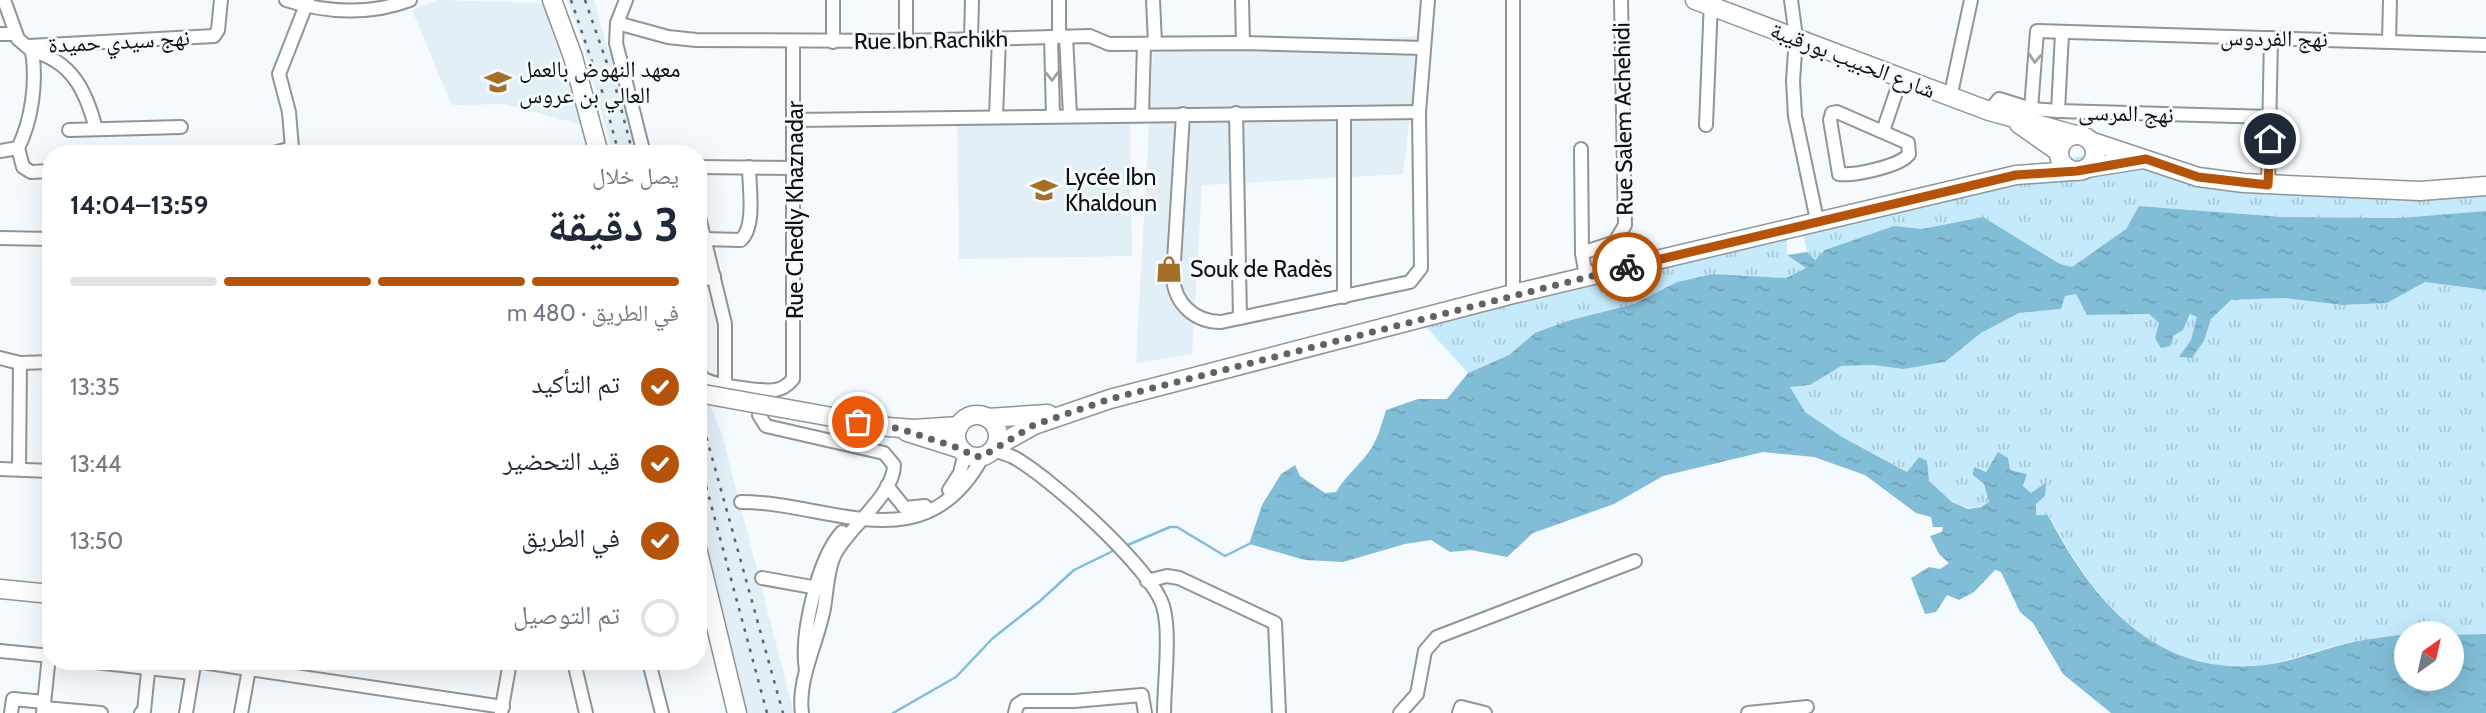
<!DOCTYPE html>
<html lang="ar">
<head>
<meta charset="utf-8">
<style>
	body { margin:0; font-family:Cabin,"Noto Naskh Arabic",sans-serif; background:#f2f2f3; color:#1f2937; direction:rtl; height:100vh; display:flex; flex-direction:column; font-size:26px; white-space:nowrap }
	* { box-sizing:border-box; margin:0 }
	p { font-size:23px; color:#747a83 }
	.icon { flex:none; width:38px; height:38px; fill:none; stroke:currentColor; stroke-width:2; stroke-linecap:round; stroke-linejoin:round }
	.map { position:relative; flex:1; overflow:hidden; direction:ltr }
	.panel { position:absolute; left:42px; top:145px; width:665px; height:525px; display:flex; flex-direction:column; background:#fff; border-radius:28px; box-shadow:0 7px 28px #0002; direction:rtl }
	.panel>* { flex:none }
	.needle { width:46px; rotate:34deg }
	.tools { position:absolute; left:2394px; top:621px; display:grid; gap:14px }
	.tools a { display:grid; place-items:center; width:70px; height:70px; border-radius:50%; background:#fff; box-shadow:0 7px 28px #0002; font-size:35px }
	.pin { position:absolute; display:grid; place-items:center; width:60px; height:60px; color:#fff; margin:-30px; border:4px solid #fff; border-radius:50%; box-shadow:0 2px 7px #0007 }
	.courier { position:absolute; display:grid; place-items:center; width:70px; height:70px; margin:-35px; border:5px solid #b45309; border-radius:50%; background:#fff; color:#222; box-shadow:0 2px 9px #0007 }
	.overview em { font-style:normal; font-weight:700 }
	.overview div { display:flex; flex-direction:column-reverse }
	.overview { display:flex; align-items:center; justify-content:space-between; height:119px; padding:0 28px }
	h1 { font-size:46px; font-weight:700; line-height:52px }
	.bar { display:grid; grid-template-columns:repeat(4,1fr); gap:10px 7px; align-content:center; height:84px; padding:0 28px }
	.bar i { height:9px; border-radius:5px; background:#e0e1e3 }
	.bar .current { background:#b45309 }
	.bar p { grid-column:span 4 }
	ol { padding:0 28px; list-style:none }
	li { display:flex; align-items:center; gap:21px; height:77px }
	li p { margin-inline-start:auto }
	li .icon { padding:7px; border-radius:50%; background:#b45309; color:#fff; stroke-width:4 }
	li:last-child { color:#747a83 }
	li i { width:38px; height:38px; border:4px solid #e0e1e3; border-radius:50% }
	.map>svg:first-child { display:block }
	.built { fill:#e2eff6 }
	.grass { fill:url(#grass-tufts) }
	.water { fill:url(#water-ripples) }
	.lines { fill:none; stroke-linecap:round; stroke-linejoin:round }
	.stream { stroke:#82bdd8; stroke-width:2.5 }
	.street-casing { stroke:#909597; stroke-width:16 }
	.secondary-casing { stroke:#909597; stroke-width:21 }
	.street { stroke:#fff; stroke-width:12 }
	.secondary { stroke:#fff; stroke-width:18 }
	.rail { stroke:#606365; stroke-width:2.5; stroke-dasharray:3.5 7; stroke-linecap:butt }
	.secondary-bridge-casing { stroke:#909597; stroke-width:21; stroke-linecap:butt }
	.secondary-bridge { stroke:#fff; stroke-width:18 }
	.oneway { stroke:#9fa0a0 }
	.done { stroke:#5f6364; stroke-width:7; stroke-dasharray:0 12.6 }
	.route { stroke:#b45309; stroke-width:9 }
	.labels { text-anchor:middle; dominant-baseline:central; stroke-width:6; stroke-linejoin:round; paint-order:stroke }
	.street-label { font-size:23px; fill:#0f1112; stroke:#f4fafd }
	.poi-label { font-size:23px; fill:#0f1112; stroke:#f4fafd; text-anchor:start }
</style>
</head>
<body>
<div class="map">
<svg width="2486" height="713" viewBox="0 0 2486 713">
	<defs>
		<pattern id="grass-tufts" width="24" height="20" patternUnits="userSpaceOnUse" patternTransform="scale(1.75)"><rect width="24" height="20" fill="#c5eafb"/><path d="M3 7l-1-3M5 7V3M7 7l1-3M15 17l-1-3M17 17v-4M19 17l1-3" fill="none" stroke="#a8c8d6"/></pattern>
		<pattern id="water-ripples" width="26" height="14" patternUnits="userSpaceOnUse" patternTransform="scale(1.75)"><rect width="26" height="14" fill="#82bdd8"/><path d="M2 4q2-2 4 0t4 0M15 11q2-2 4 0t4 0" fill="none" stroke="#6fa1b8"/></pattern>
	</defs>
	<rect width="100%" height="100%" fill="#f4fafd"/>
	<!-- built -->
	<g class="built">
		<polygon points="437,0 543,3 583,125 504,104 452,105 412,10"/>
		<polygon points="567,0 594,0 608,51 612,50 640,154 613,154 582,40"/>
		<polygon points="1420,36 1403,174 1202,185 1192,354 1136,363 1153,53"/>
		<polygon points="957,123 1130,123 1132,256 959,259"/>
		<polygon points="698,377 721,431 794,713 747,713 698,510"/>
	</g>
	<!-- grass -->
	<g class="grass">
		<polygon points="2084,155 2175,177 2486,190 2486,211 2399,218 2283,217 2139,206 2126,229 2072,267 2060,264 1983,217 1922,229 1894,226 1815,260 1807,252 1803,232"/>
		<polygon points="1787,232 1787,255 1806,268 1786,278 1713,274 1677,282 1634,304 1567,321 1536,333 1509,355 1468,373 1417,317"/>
		<path d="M 2425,282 L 2486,290 L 2486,634 C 2441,637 2402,633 2356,641 C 2323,647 2292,661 2258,666 C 2156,678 2091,597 2049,515 L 2036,515 L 2036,504 L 2045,496 L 2031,493 L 2023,486 L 2027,474 L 2010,470 L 1998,453 L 1986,472 L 1974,468 L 1984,484 L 1989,502 C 1960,522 1932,483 1912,464 L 1908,472 L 1842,437 L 1804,412 L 1789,387 L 1810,385 L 1840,366 L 1874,365 L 1903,369 L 1945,362 L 1981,333 L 2019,313 L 2061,309 L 2065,296 L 2076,293 L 2087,315 L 2149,314 L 2159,323 L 2156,338 C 2176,336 2182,332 2191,314 L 2198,317 L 2191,340 L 2180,357 L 2192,358 L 2204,341 L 2211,319 L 2231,300 L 2283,298 L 2342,305 L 2387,303 Z"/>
	</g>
	<!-- water -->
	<path class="water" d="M 2139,206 L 2283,217 L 2399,218 L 2486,211 L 2486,290 L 2425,282 L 2387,303 L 2342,305 L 2283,298 L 2231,300 L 2211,319 L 2204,341 L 2192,358 L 2179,357 L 2191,340 L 2197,317 L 2190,314 L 2183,330 L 2173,336 L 2170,346 L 2161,348 L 2155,338 L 2159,323 L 2149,314 L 2087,315 L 2076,294 L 2065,296 L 2061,309 L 2019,313 L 1981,333 L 1945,362 L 1903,369 L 1874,365 L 1841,366 L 1810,385 L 1790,387 L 1805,412 L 1842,437 L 1907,472 L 1919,457 L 1927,461 L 1929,481 L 1952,502 L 1968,509 L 1981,507 L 1989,502 L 1984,484 L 1973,475 L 1974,467 L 1986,472 L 1998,452 L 2008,458 L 2010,470 L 2027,474 L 2023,486 L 2031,493 L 2046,483 L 2045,496 L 2036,504 L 2036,515 L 2048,515 C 2091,598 2152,673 2254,666 C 2289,664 2320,649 2353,642 C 2370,638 2389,637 2406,634 L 2406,679 L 2452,679 L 2452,635 L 2486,634 L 2486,713 L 2111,713 L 2063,674 L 2033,623 L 2020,612 L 2001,572 L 1995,570 L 1974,592 L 1959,600 L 1947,595 L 1936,612 L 1925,614 L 1911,578 L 1929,567 L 1940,569 L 1949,563 L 1939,554 L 1930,536 L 1942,532 L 1943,527 L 1933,527 L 1931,517 L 1916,513 L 1865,475 L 1814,457 L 1763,452 L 1663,476 L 1614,504 L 1533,533 L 1507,557 L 1471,550 L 1450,552 L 1431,540 L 1405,544 L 1343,562 L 1305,560 L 1249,544 L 1262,505 L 1281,474 L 1295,465 L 1300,476 L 1325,493 L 1336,492 C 1345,477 1355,469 1365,457 C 1377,443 1381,426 1386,410 L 1418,399 L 1447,399 L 1468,373 L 1509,355 L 1535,333 L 1567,321 L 1634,304 L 1677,282 L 1713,274 L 1786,278 L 1806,268 L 1787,255 L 1807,252 L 1815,260 L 1825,250 L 1894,226 L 1922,229 L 1983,217 L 2060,264 L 2072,267 L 2126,229 Z"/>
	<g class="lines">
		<!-- stream -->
		<g class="stream">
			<polyline points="1123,547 1170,527 1177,527 1225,556 1249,544"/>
			<polyline points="893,713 956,677 993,638 1040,601 1074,570 1117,549"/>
		</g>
		<defs>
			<g id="street">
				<path d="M 286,0 C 326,13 371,15 410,0"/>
				<polyline points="626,0 617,23 616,43 644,154"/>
				<polyline points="833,0 833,42"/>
				<polyline points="906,0 906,41"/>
				<polyline points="1153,0 1155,43"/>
				<polyline points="1242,0 1243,43"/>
				<polyline points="1791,0 1796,37 1793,81 1795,116 1817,220"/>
				<polyline points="617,23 668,37 696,40 906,41 1090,36 1109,44 1243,43 1423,48"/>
				<polyline points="0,34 16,34"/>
				<polyline points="1051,37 1053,116"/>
				<polyline points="1059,37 1059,0"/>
				<polyline points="1066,37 1070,115"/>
				<polyline points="971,39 972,0"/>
				<polyline points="2389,41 2390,0"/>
				<polyline points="29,46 214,36 218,30 221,0"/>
				<path d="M 32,51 C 72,61 86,91 96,129"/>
				<polyline points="1950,98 1971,0"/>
				<polyline points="2031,109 2037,31 2486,45"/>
				<polyline points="1989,111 1999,99 2031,109 2058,111 2271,117"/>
				<polyline points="2058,111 2062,33"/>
				<path d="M 1837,112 L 1908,143 L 1909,154 C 1901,166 1854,176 1839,174 L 1830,120 L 1832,113 Z"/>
				<polyline points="1236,113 1240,318"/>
				<path d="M 1183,114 L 1173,278 C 1175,304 1195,322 1221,322 L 1410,282 L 1421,268 L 1419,112 L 1428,0"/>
				<polyline points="1142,115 1144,44"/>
				<polyline points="996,117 999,38"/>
				<polyline points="795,120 1419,112"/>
				<polyline points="1706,125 1711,0"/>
				<polyline points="69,130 181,127"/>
				<polyline points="1883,131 1901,78"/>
				<polyline points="18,148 23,167 31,172 51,171"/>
				<polyline points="292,148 289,112 279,74 308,0"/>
				<polyline points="1581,149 1582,253 1586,277"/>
				<path d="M 0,151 L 18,148 C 32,120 37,82 32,51 L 18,39 L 4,0"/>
				<polyline points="270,154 292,148"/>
				<polyline points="698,167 794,168"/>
				<polyline points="2268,185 2271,38"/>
				<polyline points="698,213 725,324 725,384"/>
				<polyline points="0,238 51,239"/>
				<path d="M 703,239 L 741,240 C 756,226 749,187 749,167"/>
				<polyline points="1582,253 1615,242 1625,225 1621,0"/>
				<polyline points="698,282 714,276"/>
				<polyline points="1513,294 1513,0"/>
				<polyline points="1344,297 1344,114"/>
				<polyline points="0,358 20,363 51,362"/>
				<path d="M 698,368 C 699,372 699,375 703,378 C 710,385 764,392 775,390 C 783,389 788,385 793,379 L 793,42"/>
				<path d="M 762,390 L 759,415 L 766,426 L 884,453 L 894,465 C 894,495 848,528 835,554 C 827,570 827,591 824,608 C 818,641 797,680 802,713"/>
				<path d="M 993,450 C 999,452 1007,454 1013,457 C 1049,476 1151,568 1163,606 C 1171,632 1164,684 1164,713"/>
				<polyline points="0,469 51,471"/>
				<polyline points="19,469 20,363"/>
				<polyline points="887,486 905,508 925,506"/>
				<polyline points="949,490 960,473 965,453"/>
				<path d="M 741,502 C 831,502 925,565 983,456"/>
				<polyline points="762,578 823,589"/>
				<polyline points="1147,581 1167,576 1179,578 1275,623 1279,713"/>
				<polyline points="0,651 51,656"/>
				<polyline points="95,662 192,673"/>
				<polyline points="202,662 503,707"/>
				<polyline points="574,662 586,713"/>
				<polyline points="649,662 662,713"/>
				<path d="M 806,670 C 800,635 818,558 842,532"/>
				<polyline points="44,708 101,713"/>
				<polyline points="11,713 13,699 44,702"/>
				<polyline points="43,713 51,637"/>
				<polyline points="141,713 144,711 149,662"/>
				<polyline points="186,713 194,665"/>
				<polyline points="241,713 249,669"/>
				<polyline points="501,713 510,662"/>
				<polyline points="1015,713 1017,705 1023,701 1074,701 1142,695 1145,713"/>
				<polyline points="1400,713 1417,694 1425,651 1437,637 1635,561"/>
				<polyline points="1459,713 1461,707 1485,713"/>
				<polyline points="1748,713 1807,707"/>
			</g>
			<g id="secondary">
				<polyline points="552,0 573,57 599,154"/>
				<polyline points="1695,0 1989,111 2076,135"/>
				<polyline points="2019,124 2059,152"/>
				<circle cx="2077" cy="153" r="18"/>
				<polyline points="2090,141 2198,177 2244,183 2420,191 2486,186"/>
				<polyline points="2087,168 2143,159"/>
				<circle cx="977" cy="436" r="21"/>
				<polyline points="988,418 1048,414"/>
				<polyline points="888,427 914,429 959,426"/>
				<polyline points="907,432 961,449"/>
				<polyline points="995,447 1034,425 1110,399 1513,294 2016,175 2072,171"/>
				<polyline points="698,552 737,713"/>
				<polyline points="0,589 51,594"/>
			</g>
		</defs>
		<!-- street casing -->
		<use href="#street" class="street-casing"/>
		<!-- secondary casing -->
		<use href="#secondary" class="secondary-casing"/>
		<!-- street -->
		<use href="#street" class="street"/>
		<!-- secondary -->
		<use href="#secondary" class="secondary"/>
		<!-- rail -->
		<g class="rail">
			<polyline points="571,0 602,91 619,154"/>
			<polyline points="585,0 616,89 633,154"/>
			<polyline points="698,407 783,713"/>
			<polyline points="698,456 767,713"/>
		</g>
		<defs>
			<polyline id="secondary-bridge" points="698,393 888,427"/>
		</defs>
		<!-- secondary-bridge casing -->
		<use href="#secondary-bridge" class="secondary-bridge-casing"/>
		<!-- secondary-bridge -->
		<use href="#secondary-bridge" class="secondary-bridge"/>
	</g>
	<!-- one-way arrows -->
	<defs><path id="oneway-chevron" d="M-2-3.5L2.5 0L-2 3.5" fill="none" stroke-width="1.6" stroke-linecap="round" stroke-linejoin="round" transform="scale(1.75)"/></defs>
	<g class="oneway">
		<use href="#oneway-chevron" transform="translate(2035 58) rotate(94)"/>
		<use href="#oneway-chevron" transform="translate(1052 76) rotate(88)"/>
	</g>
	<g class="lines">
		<!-- done -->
		<polyline class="done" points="858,422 901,429 961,449 975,457 983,456 1034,425 1110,399 1627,267"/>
		<!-- route -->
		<polyline class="route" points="1627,267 2016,175 2077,171 2146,159 2198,177 2268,185 2270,139"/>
	</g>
	<!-- icons -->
	<defs>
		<symbol id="university-bare" viewBox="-9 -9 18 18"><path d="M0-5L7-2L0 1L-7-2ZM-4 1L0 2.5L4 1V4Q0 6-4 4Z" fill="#a56f2a" stroke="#f4fafd" stroke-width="2.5" paint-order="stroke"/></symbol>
		<symbol id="school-bare" viewBox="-9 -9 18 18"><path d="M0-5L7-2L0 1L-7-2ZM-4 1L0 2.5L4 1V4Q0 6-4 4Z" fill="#a56f2a" stroke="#f4fafd" stroke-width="2.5" paint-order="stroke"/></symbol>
		<symbol id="shop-bare" viewBox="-9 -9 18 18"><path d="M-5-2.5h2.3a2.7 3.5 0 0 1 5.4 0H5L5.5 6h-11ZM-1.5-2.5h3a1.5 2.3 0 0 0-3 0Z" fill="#a56f2a" stroke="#f4fafd" stroke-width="2.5" paint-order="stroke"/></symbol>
	</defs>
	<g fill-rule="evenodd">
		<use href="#university-bare" x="479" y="63" width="38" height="38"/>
		<use href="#school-bare" x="1025" y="171" width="38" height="38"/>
		<use href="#shop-bare" x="1150" y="250" width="38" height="38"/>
	</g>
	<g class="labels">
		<!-- street labels -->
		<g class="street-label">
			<text transform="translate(2274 38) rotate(1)">نهج الفردوس</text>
			<text transform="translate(931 40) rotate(-1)">Rue Ibn Rachikh</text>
			<text transform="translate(119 41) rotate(-3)">نهج سيدي حميدة</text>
			<text transform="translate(1853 60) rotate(21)">شارع الحبيب بورقيبة</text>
			<text transform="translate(2126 113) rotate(2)">نهج المرسى</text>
			<text transform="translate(1623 119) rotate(-91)">Rue Salem Achehidi</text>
			<text transform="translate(795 210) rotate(-90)">Rue Chedly Khaznadar</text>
		</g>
		<!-- poi labels -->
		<g class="poi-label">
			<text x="519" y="69">معهد النهوض بالعمل<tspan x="519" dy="26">العالي بن عروس</tspan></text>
			<text x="1065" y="177">Lycée Ibn<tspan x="1065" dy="26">Khaldoun</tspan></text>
			<text x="1190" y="269">Souk de Radès</text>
		</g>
	</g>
</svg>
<div class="tools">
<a><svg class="needle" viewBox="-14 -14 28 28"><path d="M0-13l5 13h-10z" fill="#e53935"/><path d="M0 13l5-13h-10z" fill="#747a83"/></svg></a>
</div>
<div class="pin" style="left:858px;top:422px;background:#ea580c"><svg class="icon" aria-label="bag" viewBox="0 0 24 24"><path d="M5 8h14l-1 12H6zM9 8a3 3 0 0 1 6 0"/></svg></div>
<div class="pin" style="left:2270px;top:139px;background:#1f2937"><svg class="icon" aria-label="home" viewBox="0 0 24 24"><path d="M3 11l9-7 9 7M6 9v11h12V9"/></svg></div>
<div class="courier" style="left:1627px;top:267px"><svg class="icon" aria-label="bike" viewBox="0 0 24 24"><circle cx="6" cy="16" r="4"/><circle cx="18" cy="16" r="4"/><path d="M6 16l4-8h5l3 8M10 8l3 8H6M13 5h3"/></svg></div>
<section class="panel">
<div class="overview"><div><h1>3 دقيقة</h1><p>يصل خلال</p></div><em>13:59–14:04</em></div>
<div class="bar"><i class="current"></i><i class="current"></i><i class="current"></i><i></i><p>في الطريق · 480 m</p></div>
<ol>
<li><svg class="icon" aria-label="check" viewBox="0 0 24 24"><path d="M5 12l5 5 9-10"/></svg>تم التأكيد<p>13:35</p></li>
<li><svg class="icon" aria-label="check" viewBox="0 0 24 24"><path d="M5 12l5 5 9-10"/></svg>قيد التحضير<p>13:44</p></li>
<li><svg class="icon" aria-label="check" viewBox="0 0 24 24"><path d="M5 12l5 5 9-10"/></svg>في الطريق<p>13:50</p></li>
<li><i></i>تم التوصيل</li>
</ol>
</section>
</div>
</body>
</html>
